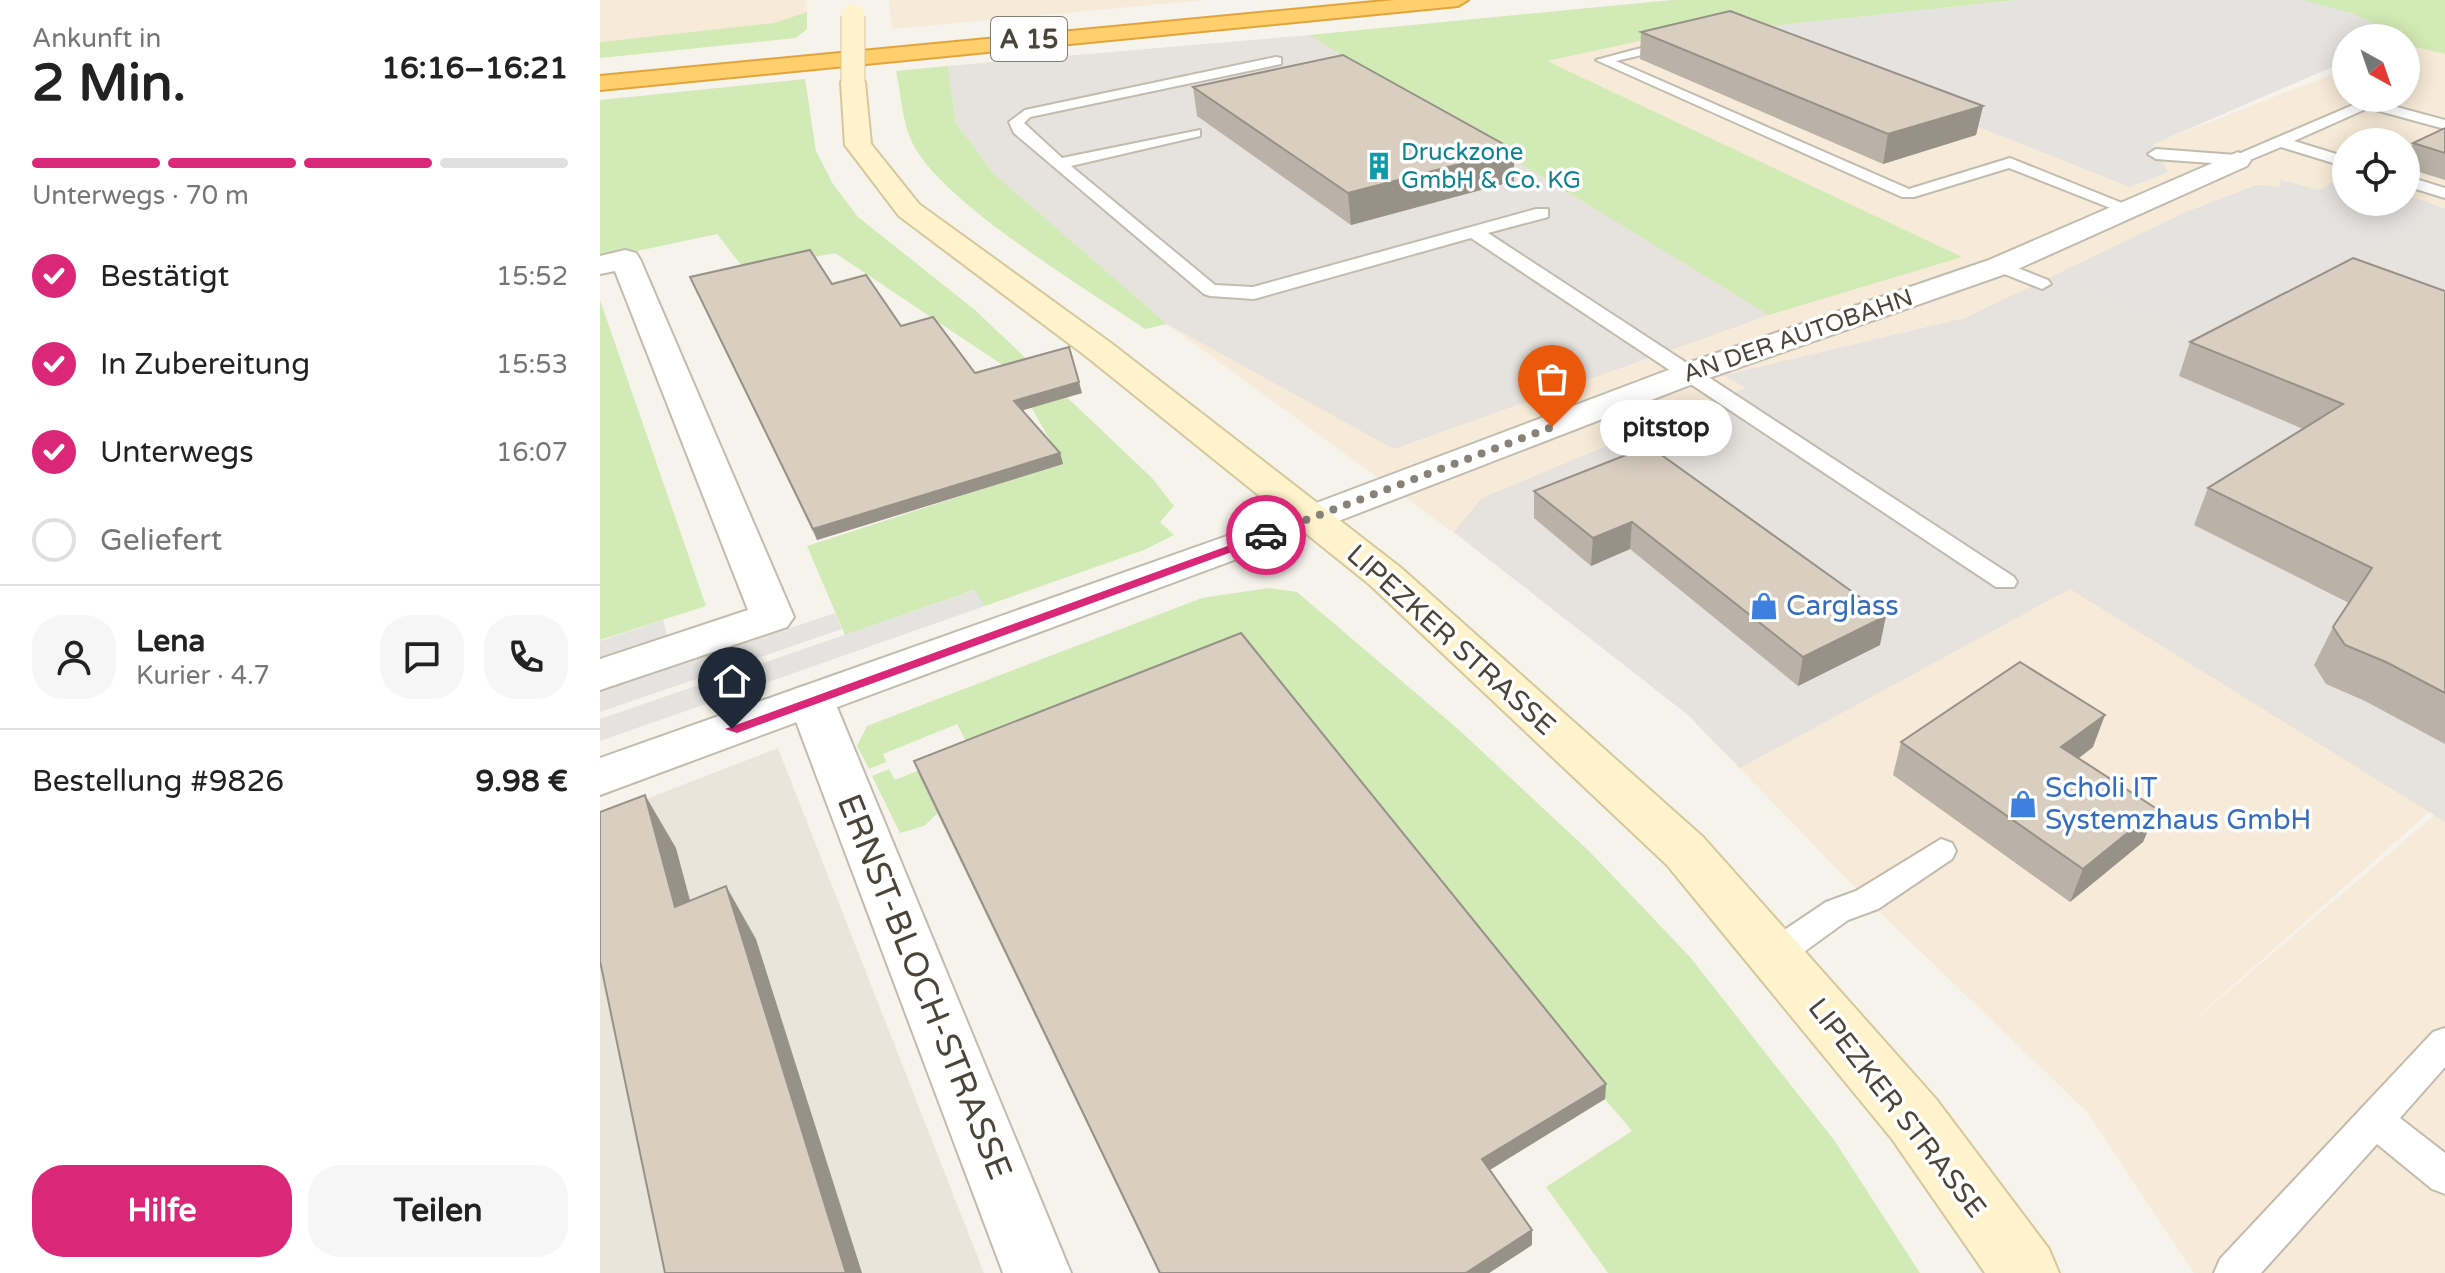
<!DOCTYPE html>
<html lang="de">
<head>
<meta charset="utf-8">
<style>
	body { margin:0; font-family:"Varela Round",sans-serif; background:#f6f6f6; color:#222; height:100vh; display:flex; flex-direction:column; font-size:30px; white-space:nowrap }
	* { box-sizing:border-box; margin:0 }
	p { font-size:26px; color:#767676 }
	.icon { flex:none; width:44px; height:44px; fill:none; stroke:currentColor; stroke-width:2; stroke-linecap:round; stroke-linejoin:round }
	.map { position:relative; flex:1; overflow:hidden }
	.details { display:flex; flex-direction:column; background:#fff; width:600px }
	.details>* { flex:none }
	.needle { width:52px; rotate:140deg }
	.tools { position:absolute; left:1732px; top:24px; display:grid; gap:16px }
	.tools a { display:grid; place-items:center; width:88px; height:88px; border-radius:50%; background:#fff; box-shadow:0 4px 20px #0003; font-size:40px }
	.pin { position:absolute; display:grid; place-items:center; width:68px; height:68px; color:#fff; margin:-82px -34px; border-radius:50% 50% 50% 0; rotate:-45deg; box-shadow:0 0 8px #0007 }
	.pin .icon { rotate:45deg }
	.courier { position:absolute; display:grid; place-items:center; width:80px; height:80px; margin:-40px; border:6px solid #db2777; border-radius:50%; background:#fff; color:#222; box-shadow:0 2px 10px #0007 }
	.bubble { position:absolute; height:56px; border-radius:28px; background:#fff; box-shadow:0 4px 20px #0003; font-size:26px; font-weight:700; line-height:56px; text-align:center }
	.summary em { font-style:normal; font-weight:700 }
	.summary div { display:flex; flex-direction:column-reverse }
	.summary { display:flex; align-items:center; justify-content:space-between; height:136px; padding:0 32px }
	h1 { font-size:52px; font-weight:700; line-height:60px }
	.bar { display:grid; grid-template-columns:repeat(4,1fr); gap:12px 8px; align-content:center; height:96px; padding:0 32px }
	.bar i { height:10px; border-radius:6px; background:#e0e0e0 }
	.bar .current { background:#db2777 }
	.bar p { grid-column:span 4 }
	.line { display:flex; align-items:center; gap:20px; padding:0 32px; border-top:2px solid #e0e0e0 }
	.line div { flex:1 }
	.round { display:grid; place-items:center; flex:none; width:84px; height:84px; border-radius:32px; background:#f6f6f6 }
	ol { padding:0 32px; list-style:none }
	li { display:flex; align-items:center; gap:24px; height:88px }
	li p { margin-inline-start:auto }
	li .icon { padding:8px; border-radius:50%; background:#db2777; color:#fff; stroke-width:4 }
	li:last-child { color:#767676 }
	li i { width:44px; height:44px; border:4px solid #e0e0e0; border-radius:50% }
	.action { display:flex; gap:16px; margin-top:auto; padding:16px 32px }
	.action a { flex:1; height:92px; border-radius:32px; background:#db2777; color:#fff; font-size:32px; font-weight:700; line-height:92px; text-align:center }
	.action a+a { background:#f6f6f6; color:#222 }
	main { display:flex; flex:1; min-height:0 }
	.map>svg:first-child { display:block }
	.residential { fill:#eae5da }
	.commercial { fill:#f7ead8; fill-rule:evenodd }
	.industrial { fill:#e6e2dd }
	.green { fill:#d2eab5 }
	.parking { fill:#e5e3e0 }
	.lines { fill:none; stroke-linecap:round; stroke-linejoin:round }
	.service-casing { stroke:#c2bbae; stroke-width:4 }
	.minor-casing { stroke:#c2bbae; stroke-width:4 }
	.tertiary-casing { stroke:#c2bbae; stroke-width:4 }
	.secondary-casing { stroke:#d6c79b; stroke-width:4 }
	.motorway-casing { stroke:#e0a43c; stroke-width:4 }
	.service { fill:#fff; fill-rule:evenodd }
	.minor { fill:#fff; fill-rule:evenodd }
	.tertiary { fill:#fff; fill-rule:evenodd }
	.secondary { fill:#fff3cd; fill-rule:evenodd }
	.motorway { fill:#ffcf6e; fill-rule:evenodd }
	.secondary-bridge-casing { stroke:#d6c79b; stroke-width:25; stroke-linecap:butt }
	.secondary-bridge { stroke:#fff3cd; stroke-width:23 }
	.wall { fill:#bab2a6 }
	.shaded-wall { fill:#979187 }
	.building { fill:#d8cfc1; stroke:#979187; stroke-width:2 }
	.route { fill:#db2777 }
	.done { stroke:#878178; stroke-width:8; stroke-dasharray:0 14.4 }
	.labels { text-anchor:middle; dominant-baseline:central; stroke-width:7; stroke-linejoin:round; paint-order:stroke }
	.far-culture-label { font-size:24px; fill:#0d838f; stroke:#fff; text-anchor:start }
	.far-street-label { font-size:24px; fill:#4b4439; stroke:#fff }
	.shield { fill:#fff; stroke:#817c74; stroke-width:2 }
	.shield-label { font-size:26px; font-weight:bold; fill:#4b4439 }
	.shop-label { font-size:28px; fill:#366cbe; stroke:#fff; text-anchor:start }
	.street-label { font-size:28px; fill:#4b4439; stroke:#fff }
	.near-street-label { font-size:34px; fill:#4b4439; stroke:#fff }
</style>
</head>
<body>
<main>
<section class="details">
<div class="summary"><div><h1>2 Min.</h1><p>Ankunft in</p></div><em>16:16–16:21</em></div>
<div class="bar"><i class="current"></i><i class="current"></i><i class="current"></i><i></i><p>Unterwegs · 70 m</p></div>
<ol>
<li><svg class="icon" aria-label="check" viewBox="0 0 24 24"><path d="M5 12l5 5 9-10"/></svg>Bestätigt<p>15:52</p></li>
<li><svg class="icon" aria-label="check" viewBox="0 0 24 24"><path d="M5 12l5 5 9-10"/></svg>In Zubereitung<p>15:53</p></li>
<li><svg class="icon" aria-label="check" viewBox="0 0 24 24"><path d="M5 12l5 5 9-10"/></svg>Unterwegs<p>16:07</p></li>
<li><i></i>Geliefert</li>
</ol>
<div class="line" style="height:144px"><a class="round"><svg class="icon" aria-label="person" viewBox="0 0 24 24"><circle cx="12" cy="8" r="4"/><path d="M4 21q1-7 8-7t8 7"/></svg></a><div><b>Lena</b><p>Kurier · 4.7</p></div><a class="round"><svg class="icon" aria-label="chat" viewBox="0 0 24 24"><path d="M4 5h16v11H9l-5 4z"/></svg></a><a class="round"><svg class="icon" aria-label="phone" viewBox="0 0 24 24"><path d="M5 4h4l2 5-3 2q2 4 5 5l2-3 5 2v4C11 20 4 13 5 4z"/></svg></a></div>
<div class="line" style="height:104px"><div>Bestellung #9826</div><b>9.98 €</b></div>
<div class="action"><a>Hilfe</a><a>Teilen</a></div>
</section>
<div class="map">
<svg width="1845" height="1273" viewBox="0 0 1845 1273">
	<rect width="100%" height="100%" fill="#f6f3ec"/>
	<!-- residential -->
	<polygon class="residential" points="178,748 384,1273 0,1273 0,817"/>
	<!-- commercial -->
	<g class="commercial">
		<polygon points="0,0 205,0 207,12 175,23 0,42"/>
		<polygon points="289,0 604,0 292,29"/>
		<path d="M 1071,5 L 1567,172 L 1553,144 L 1746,69 L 1746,98 L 1806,98 L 1806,45 L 1845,54 L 1845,798 L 1561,1049 L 1845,806 L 1845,1273 L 1594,1273 L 1488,1113 L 1267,900 L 1087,714 L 861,538 L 567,324 L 393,173 L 348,66 ZM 1746,142 L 1806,142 L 1806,202 L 1746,202 Z"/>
	</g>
	<!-- industrial -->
	<g class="industrial">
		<polygon points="709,35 1169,315 794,449 567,324 393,173 356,123 348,66"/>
		<polygon points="1746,176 1746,202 1806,202 1806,195 1845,209 1845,822 1470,589 1140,768 1087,714 854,532 882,498 1145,388 1125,375 1365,318 1584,213 1657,185 1681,187 1680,180 1719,190"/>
	</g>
	<!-- green -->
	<g class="green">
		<polygon points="1072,0 1418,0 1135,30 1118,24 947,61 1362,257 1169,315 709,35"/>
		<polygon points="1702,0 1845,0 1845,54 1806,45 1806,38"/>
		<polygon points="207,12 207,29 196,38 0,58 0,42 174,23"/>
		<path d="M 348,66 L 356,123 L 393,173 L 567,324 L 545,329 C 487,289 340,202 312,142 C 302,122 301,93 296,71 Z"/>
		<polygon points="205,79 216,151 233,184 258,217 375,310 552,478 574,506 560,522 574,535 544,550 385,606 374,590 245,635 207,546 463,463 410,370 235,253 145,270 117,234 0,259 0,100"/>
		<polygon points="0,300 106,606 0,640"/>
		<polygon points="669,588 697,592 858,729 990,852 1090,957 1234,1140 1320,1273 1008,1273 946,1187 1032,1131 1005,1099 321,778 338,813 324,826 300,833 272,776 289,769 295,780 370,749 357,724 283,754 286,762 269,769 257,746 267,726 602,598"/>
	</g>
	<!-- parking -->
	<g class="parking">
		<polygon points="1418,0 1703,0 1754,14 1802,38 1746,38 1746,61 1554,144 1568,172 1530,187 1133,30"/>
		<polygon points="1746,176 1746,202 1806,202 1806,195 1845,209 1845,212 1602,339 1456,277 1584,213 1657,185 1681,187 1680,180 1719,190"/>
		<polygon points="375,590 385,606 0,741 0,719"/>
		<polygon points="235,613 242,629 0,712 0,692"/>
		<polygon points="63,620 68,637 0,659 0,641"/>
	</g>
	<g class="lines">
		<defs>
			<g id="service">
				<polygon points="1075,39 1080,40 1080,46 1016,61 1309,189 1410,158 1537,209 1529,214 1523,213 1409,168 1314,197 1302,197 996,60"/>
				<polygon points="676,57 681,58 681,64 430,117 424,123 462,158 600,130 600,136 471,166 615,285 653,287 936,209 948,209 948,217 888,233 1414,577 1417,582 1414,587 1396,587 871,238 654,299 610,296 604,294 414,133 409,122 425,110"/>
				<polygon points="1767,99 1845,120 1845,129 1768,108 1694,141 1746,157 1746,167 1681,147 1638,165 1556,159 1548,154 1556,149 1636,155"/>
				<polygon points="1806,176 1845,188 1845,198 1806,186"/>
				<polygon points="1400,261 1448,280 1451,284 1442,289 1394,270 1394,262"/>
				<polygon points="1341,839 1352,843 1356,851 1352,859 1278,909 1248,920 1186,965 1174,968 1162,965 1157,955 1162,945 1226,902 1256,891"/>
				<polygon points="1845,1028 1845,1067 1800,1118 1845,1153 1845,1194 1832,1189 1777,1144 1661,1273 1614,1273 1620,1259 1833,1032"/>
			</g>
			<g id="minor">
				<polygon points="1638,152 1651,160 1647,166 1411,272 1103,380 723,527 709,531 695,527 689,519 695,511 1079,366 1389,260"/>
				<polygon points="25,250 36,253 40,259 194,617 187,627 0,690 0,659 148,610 15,271 0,274 0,256"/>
				<polygon points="211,684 227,689 234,700 471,1273 403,1273 188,700 195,689"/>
			</g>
			<polygon id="tertiary" points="709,507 723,511 729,519 723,527 0,795 0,758"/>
			<polygon id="secondary" points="253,75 265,82 271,144 319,204 511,343 800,567 1103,837 1336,1099 1449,1249 1459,1273 1385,1273 1292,1139 1067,865 770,585 487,357 299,216 245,145 241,82"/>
			<polygon id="motorway" points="795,0 868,0 858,6 0,90 0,76"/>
		</defs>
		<!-- service casing -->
		<use href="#service" class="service-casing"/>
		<!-- minor casing -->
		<use href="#minor" class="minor-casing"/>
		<!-- tertiary casing -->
		<use href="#tertiary" class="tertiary-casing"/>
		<!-- secondary casing -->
		<use href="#secondary" class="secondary-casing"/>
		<!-- motorway casing -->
		<use href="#motorway" class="motorway-casing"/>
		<!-- service -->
		<use href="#service" class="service"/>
		<!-- minor -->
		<use href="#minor" class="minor"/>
		<!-- tertiary -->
		<use href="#tertiary" class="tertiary"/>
		<!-- secondary -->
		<use href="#secondary" class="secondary"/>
		<!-- motorway -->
		<use href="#motorway" class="motorway"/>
		<defs>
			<polyline id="secondary-bridge" points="253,16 253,82"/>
		</defs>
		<!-- secondary-bridge casing -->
		<use href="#secondary-bridge" class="secondary-bridge-casing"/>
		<!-- secondary-bridge -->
		<use href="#secondary-bridge" class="secondary-bridge"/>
	</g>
	<!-- wall -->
	<g class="wall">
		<polygon points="1041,32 1383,106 1376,135 1283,164 1040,59"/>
		<polygon points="593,87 914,150 914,181 751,225 597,116"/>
		<polygon points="1845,128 1845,180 1806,168 1806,159 1813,143"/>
		<polygon points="90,277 232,284 375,373 482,393 422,410 460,453 463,464 217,540"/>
		<polygon points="1845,291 1845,744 1765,701 1726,684 1714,665 1733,627 1749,603 1594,525 1608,488 1703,429 1579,376 1590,342"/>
		<polygon points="1049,446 1280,645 1198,686 1030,549 991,566 934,518 934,491"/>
		<polygon points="1301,742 1493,747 1478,759 1557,809 1543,842 1470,902 1293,775"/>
		<polygon points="314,761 1006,1084 1005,1099 890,1170 932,1230 932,1245 889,1273 559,1273 320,777"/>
	</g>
	<!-- shaded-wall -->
	<g class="shaded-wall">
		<polygon points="1383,106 1376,135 1283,164 1288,134"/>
		<polygon points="914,150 914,181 751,225 748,193"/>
		<polygon points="479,382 482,393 417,412 414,401"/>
		<polygon points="460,453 463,464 217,540 213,529"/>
		<polygon points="1032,522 1030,549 991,566 993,538"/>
		<polygon points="1286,616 1280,645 1198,686 1203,657"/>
		<polygon points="1505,715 1493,747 1449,780 1461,747"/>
		<polygon points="45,795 76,848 106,960 75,907"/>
		<polygon points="1557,809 1543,842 1470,902 1483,869"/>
		<polygon points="126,886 156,939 262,1273 246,1273"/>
		<polygon points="1006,1084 1005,1099 883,1174 882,1159"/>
		<polygon points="932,1230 932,1245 889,1273 866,1273"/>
	</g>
	<!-- building -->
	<g class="building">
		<polygon points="1130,11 1383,106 1288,134 1041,32"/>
		<polygon points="743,55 914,150 748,193 593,87"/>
		<polygon points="1845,128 1845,153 1813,143"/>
		<polygon points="210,250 232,284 266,275 301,326 333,317 375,373 469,347 479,382 414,401 460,453 213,529 90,277"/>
		<polygon points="1753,258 1845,291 1845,693 1786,662 1745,645 1733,627 1772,568 1608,488 1743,404 1590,342"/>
		<polygon points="1049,446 1286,616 1203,657 1032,522 993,538 934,491"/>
		<polygon points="641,633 1006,1084 882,1159 932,1230 866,1273 560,1273 314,761"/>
		<polygon points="1420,662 1505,715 1461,747 1557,809 1483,869 1301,742"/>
		<polygon points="45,795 75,907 126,886 246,1273 65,1273 0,961 0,812"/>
	</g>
	<!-- route -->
	<polygon class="route" points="666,532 672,535 670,538 137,733 125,729"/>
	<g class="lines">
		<!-- done -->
		<polyline class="done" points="666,535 952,427"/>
	</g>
	<!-- icons -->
	<defs>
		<symbol id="building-bare" viewBox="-9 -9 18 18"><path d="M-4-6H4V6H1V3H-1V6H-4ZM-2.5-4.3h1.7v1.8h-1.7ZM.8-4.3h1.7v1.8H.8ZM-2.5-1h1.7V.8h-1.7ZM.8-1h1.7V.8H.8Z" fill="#0f9aa8" stroke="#fff" stroke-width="2.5" paint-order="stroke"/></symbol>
		<symbol id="shop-bare" viewBox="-9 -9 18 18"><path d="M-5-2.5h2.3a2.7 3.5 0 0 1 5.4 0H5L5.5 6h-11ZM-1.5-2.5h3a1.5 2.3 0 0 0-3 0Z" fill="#3f7fe0" stroke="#fff" stroke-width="2.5" paint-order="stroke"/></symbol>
	</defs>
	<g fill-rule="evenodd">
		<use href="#building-bare" x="759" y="146" width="40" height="40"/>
		<use href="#shop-bare" x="1144" y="586" width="40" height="40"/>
		<use href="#shop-bare" x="1403" y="784" width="40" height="40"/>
	</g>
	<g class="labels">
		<!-- far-culture labels -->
		<g class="far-culture-label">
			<text x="801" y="152">Druckzone<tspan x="801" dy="28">GmbH &amp; Co. KG</tspan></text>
		</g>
		<!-- far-street labels -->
		<g class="far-street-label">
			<text transform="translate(1198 336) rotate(-19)">AN DER AUTOBAHN</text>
		</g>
		<!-- shield labels -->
		<rect class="shield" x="391" y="17" width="76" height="44" rx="6"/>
		<g class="shield-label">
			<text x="429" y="39">A 15</text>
		</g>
		<!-- shop labels -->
		<g class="shop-label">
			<text x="1186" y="606">Carglass</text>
			<text x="1445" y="788">Scholi IT<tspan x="1445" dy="32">Systemzhaus GmbH</tspan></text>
		</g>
		<!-- street labels -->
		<g class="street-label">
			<text transform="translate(851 640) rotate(42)">LIPEZKER STRASSE</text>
			<text transform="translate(1297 1108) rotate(52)">LIPEZKER STRASSE</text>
		</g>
		<!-- near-street labels -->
		<g class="near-street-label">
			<text transform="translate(324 987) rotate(68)">ERNST-BLOCH-STRASSE</text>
		</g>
	</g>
</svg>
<div class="tools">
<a><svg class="needle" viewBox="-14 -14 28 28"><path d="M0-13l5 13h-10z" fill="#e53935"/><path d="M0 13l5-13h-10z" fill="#767676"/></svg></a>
<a><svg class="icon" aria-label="locate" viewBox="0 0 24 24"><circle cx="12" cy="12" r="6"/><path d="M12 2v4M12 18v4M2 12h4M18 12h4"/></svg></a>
</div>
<div class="pin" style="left:952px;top:427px;background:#ea580c"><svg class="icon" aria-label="bag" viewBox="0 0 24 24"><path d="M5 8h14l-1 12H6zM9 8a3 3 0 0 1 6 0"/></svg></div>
<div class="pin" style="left:132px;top:729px;background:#1f2937"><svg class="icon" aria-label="home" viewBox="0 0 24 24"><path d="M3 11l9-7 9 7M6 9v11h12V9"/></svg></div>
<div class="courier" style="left:666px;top:535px"><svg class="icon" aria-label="car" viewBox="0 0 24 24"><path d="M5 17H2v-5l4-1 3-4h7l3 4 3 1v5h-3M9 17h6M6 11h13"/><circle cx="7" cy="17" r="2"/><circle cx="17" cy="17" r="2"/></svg></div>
<div class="bubble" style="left:1000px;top:400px;width:132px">pitstop</div>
</div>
</main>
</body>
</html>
